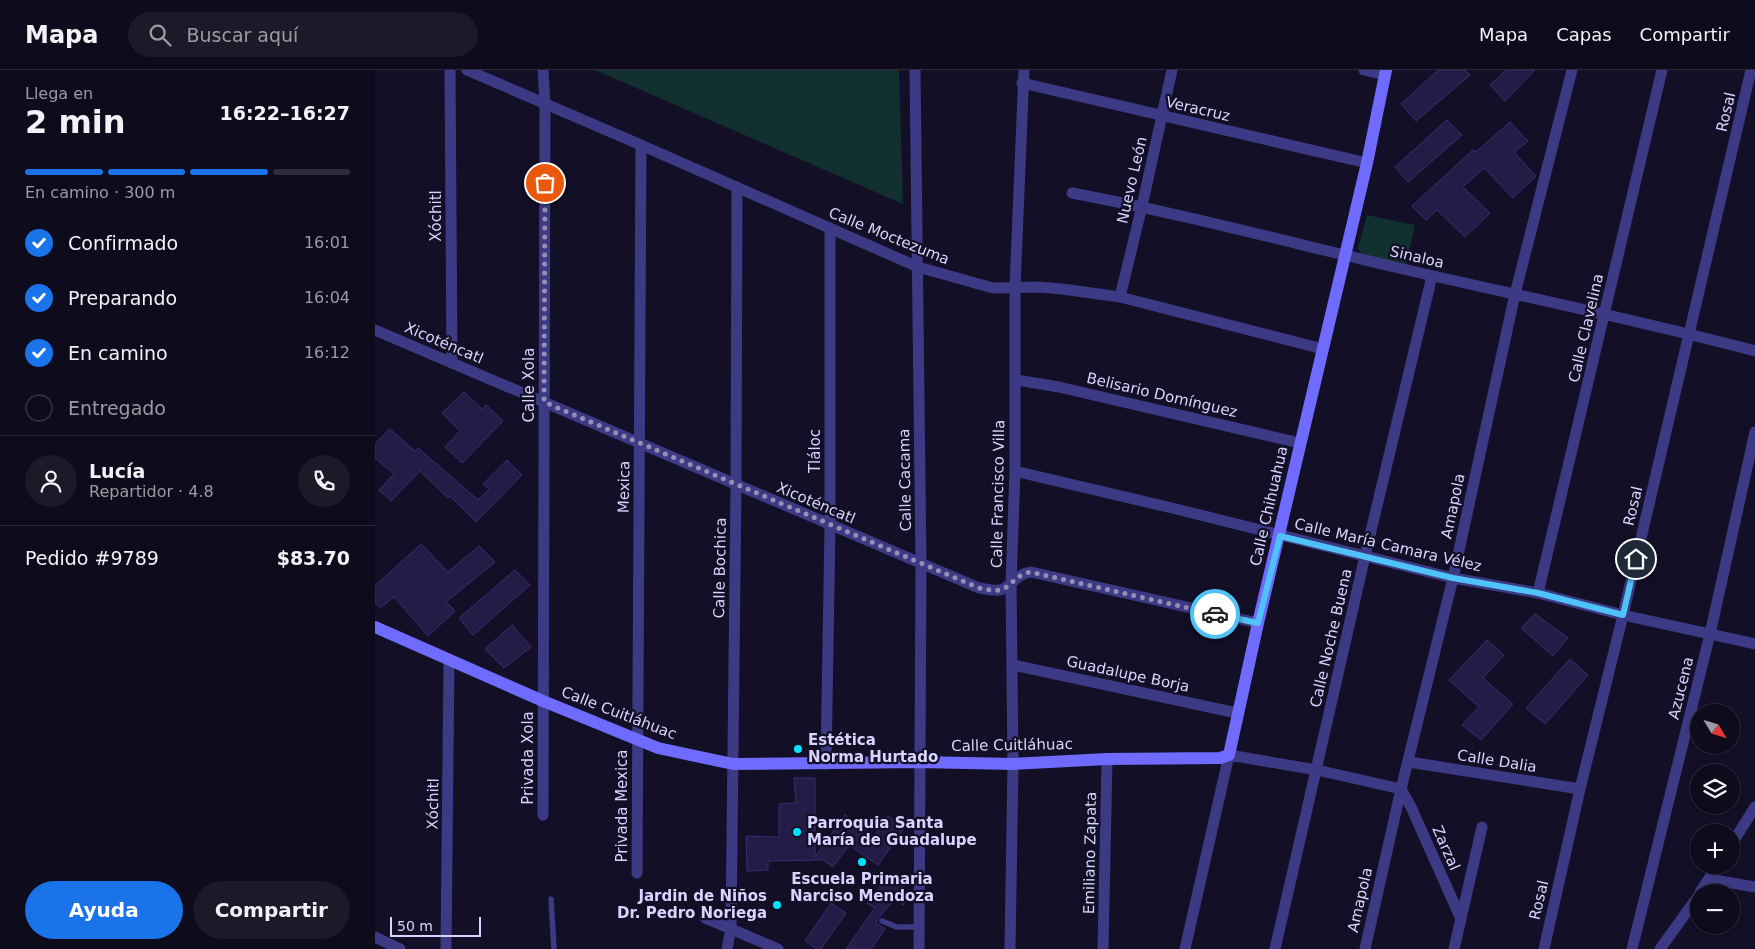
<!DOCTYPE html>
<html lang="es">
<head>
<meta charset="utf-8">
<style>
	body { margin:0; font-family:"DejaVu Sans",sans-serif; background:#1c1929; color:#f1f3f6; height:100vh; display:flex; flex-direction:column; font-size:19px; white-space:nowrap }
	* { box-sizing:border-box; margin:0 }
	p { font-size:16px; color:#9b9ba3 }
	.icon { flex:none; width:28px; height:28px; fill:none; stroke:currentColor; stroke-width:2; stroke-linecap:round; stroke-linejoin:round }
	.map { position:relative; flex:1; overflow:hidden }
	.details { display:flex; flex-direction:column; background:#0e0b1c; width:375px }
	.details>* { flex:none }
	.needle { width:32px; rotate:128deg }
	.fabs { position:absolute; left:1315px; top:634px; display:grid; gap:10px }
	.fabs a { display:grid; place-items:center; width:50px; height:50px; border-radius:50%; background:#0e0b1c; box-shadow:0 1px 4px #0004,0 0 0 1px #2e2b3b; font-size:25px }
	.scale { position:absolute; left:15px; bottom:12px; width:91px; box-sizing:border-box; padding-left:5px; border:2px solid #d9d4ff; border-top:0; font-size:14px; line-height:18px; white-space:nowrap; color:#d9d4ff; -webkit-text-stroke:4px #130f26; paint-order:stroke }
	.pin { position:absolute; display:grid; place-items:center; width:42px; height:42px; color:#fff; margin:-21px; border:2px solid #fff; border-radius:50%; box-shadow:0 1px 5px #0007 }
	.courier { position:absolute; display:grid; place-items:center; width:50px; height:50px; margin:-25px; border:4px solid #4fc3f7; border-radius:50%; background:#fff; color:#222; box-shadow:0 1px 6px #0007 }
	.overview em { font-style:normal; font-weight:800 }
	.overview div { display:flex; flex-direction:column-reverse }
	.overview { display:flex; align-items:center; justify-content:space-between; height:85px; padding:0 25px }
	h1 { font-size:32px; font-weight:800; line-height:38px }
	.bar { display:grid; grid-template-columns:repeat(4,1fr); gap:8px 5px; align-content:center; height:60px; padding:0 25px }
	.bar i { height:6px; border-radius:4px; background:#2e2b3b }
	.bar .active { background:#1a73e8 }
	.bar p { grid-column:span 4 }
	.line { display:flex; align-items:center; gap:12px; padding:0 25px; border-top:1px solid #2e2b3b }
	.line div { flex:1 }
	.round { display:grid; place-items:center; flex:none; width:52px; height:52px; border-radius:26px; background:#1c1929 }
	ol { padding:0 25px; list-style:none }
	li { display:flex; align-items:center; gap:15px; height:55px }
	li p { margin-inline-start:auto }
	li .icon { padding:5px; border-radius:50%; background:#1a73e8; color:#fff; stroke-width:4 }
	li:last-child { color:#9b9ba3 }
	li i { width:28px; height:28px; border:2px solid #2e2b3b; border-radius:50% }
	.button { display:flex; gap:10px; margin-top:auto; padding:10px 25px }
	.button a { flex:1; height:58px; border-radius:30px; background:#1a73e8; color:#fff; font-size:20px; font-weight:800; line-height:58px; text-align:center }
	.button a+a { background:#1c1929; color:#f1f3f6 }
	header { display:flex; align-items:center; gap:30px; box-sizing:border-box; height:70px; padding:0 25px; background:#0e0b1c; border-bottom:1px solid #2e2b3b }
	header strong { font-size:24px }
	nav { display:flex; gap:28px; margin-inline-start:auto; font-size:18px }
	.search { width:350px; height:45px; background:#1c1929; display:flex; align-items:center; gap:12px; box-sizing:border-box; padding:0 18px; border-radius:28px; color:#9b9ba3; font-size:19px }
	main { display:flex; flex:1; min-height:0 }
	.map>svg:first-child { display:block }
	.green { fill:#12302f }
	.building { fill:#241b47; stroke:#3b2d73 }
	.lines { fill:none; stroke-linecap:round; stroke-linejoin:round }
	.lane { stroke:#3d3a85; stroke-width:5.5 }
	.street { stroke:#3d3a85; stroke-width:11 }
	.secondary { stroke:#6f6bff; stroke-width:12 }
	.done { stroke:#948fb3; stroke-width:5; stroke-dasharray:0 9 }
	.route { stroke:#4fc3f7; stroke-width:6 }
	.poi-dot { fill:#00e5ff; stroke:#130f26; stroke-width:2 }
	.labels { text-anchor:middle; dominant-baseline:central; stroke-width:4.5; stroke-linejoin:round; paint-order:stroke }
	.street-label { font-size:15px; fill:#d9d4ff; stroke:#130f26 }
	.poi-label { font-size:15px; font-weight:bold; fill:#d9d4ff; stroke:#130f26; text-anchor:start }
</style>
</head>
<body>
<header>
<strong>Mapa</strong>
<div class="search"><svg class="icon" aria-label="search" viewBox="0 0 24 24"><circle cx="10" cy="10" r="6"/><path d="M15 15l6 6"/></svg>Buscar aquí</div>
<nav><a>Mapa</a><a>Capas</a><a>Compartir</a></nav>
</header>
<main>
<section class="details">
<div class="overview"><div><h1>2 min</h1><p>Llega en</p></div><em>16:22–16:27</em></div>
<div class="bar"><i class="active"></i><i class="active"></i><i class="active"></i><i></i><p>En camino · 300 m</p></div>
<ol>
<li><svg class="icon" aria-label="check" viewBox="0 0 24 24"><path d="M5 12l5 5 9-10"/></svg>Confirmado<p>16:01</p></li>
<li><svg class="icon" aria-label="check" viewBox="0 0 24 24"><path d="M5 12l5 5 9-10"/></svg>Preparando<p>16:04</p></li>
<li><svg class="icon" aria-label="check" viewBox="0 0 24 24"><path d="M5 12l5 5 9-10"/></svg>En camino<p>16:12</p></li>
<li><i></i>Entregado</li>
</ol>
<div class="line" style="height:90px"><a class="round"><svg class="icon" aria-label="person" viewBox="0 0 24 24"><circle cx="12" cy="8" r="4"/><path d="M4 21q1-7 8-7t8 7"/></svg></a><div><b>Lucía</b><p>Repartidor · 4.8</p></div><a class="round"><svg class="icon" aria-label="phone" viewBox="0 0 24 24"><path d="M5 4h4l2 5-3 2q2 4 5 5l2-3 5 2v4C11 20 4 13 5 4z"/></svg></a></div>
<div class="line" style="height:65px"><div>Pedido #9789</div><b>$83.70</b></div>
<div class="button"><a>Ayuda</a><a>Compartir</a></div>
</section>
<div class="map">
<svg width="1380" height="879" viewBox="0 0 1380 879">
	<rect width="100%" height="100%" fill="#130f26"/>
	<!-- green -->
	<g class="green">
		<polygon points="220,0 524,0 528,134"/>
		<polygon points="992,145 1040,155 1031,196 987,185 983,178"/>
	</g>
	<!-- building -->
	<g class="building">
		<polygon points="1063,0 1090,0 1095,5 1041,51 1026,34"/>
		<polygon points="1131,0 1160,0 1130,31 1115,15"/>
		<polygon points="1072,50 1087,65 1033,112 1020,97"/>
		<polygon points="1135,52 1153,71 1139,82 1161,106 1138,128 1109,98 1088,117 1115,143 1090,167 1062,140 1051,150 1037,136 1098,80 1101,82"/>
		<polygon points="89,322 107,339 111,335 128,351 87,393 70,377 85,361 67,343"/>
		<polygon points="15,359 40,381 43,378 103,430 114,419 108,414 132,390 147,405 101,452 75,426 73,428 45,401 16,431 4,420 19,404 0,388 0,374"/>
		<polygon points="46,474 73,502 104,476 120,492 71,532 80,541 53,566 19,527 5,538 0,532 0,516"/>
		<polygon points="140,500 155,515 98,565 84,548"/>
		<polygon points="1160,544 1193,568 1178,586 1146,558"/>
		<polygon points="137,555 156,577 129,598 110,579"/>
		<polygon points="1112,570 1129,585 1108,608 1138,634 1106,670 1087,655 1104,637 1074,610"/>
		<polygon points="1195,589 1213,605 1170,654 1151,638"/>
		<polygon points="419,708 440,708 440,787 470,745 499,766 513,746 529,758 503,795 474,775 458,797 448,790 393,791 393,800 372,801 371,766 404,767 404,734 421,733"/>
		<polygon points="516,803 530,815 525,821 533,827 528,835 520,828 503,849 501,853 510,859 496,879 471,879 500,838 492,833"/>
		<polygon points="456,833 471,843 446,879 442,879 430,871"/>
	</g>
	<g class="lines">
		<!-- lane -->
		<g class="lane">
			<polyline points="176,829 179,879"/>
			<polyline points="507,851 522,857 544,857"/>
		</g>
		<!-- street -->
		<g class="street">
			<polyline points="75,0 77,293"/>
			<polyline points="92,0 266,75 543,197 618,218 664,217 687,219 745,227 948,279"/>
			<polyline points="540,0 546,493 544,879"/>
			<polyline points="989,0 1010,5"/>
			<polyline points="647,13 992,93"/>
			<path d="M 697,123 C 808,144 917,173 1028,199 C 1145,226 1263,250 1380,281"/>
			<polyline points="745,227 767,136 797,0"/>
			<path d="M 0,260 L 604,518 C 611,519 618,521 625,520 C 637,517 640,504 656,502 L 883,553"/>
			<polyline points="641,310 684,317 925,373"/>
			<polyline points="640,401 797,438 1078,508 1163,523 1248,545 1380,574"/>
			<polyline points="1163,523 1287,0"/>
			<polyline points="638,595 862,643"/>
			<polyline points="1034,692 1205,719"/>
			<polyline points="451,694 455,456 455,159"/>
			<polyline points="168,745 170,33 168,0"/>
			<polyline points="1356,775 1380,737"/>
			<polyline points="262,803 266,75"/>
			<polyline points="1334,809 1380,817"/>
			<polyline points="1325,822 1343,795"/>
			<polyline points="330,848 403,879"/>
			<polyline points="0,867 25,879"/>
			<polyline points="71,879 74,590"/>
			<polyline points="352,879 356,858 361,415 362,117"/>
			<polyline points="635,879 638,694 636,513 640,401 640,217 649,0"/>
			<polyline points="728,879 732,689"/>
			<polyline points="810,879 854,685 942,700 1026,719 1036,737 1086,849"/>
			<polyline points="900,879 990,486 1057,206"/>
			<polyline points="990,879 1026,719 1078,508 1140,224 1197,0"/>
			<polyline points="1079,879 1107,757"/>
			<polyline points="1169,879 1205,719 1248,545 1376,0"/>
			<polyline points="1257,879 1335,564 1380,362"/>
			<polyline points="1285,879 1324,825"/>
		</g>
		<!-- secondary -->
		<polyline class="secondary" points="0,557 168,631 283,678 358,694 545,692 638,694 732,689 845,688 854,685 883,553 992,93 1011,0"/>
	</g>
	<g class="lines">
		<!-- done -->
		<path class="done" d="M 170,113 L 169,332 L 604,518 C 611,519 618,521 625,520 C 637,517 640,504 656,502 L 840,544"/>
		<!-- route -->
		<polyline class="route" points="840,544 883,553 905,466 1078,508 1163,523 1248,545 1261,489"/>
	</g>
	<!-- markers -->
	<g class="poi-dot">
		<circle cx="423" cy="679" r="5"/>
		<circle cx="422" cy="762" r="5"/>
		<circle cx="487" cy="792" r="5"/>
		<circle cx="402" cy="835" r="5"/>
	</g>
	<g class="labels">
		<!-- street labels -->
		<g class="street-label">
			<text transform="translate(823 39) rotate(13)">Veracruz</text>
			<text transform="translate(1351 42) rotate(-77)">Rosal</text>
			<text transform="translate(757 110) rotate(-77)">Nuevo León</text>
			<text transform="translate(61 146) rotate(-90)">Xóchitl</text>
			<text transform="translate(514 166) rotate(22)">Calle Moctezuma</text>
			<text transform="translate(1042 187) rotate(13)">Sinaloa</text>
			<text transform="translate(1211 258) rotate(-77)">Calle Clavelina</text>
			<text transform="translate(69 273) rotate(23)">Xicoténcatl</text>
			<text transform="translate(154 315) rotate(-90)">Calle Xola</text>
			<text transform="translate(787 325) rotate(13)">Belisario Domínguez</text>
			<text transform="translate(440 381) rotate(-90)">Tláloc</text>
			<text transform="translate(530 410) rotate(-91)">Calle Cacama</text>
			<text transform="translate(249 417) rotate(-89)">Mexica</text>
			<text transform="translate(623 424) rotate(-89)">Calle Francisco Villa</text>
			<text transform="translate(441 433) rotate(23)">Xicoténcatl</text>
			<text transform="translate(894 436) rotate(-77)">Calle Chihuahua</text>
			<text transform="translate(1078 436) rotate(-78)">Amapola</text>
			<text transform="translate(1258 436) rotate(-77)">Rosal</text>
			<text transform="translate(1013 475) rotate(13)">Calle María Camara Vélez</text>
			<text transform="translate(345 498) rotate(-89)">Calle Bochica</text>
			<text transform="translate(956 568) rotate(-77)">Calle Noche Buena</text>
			<text transform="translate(753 604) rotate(12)">Guadalupe Borja</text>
			<text transform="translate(1306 618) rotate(-76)">Azucena</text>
			<text transform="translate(244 643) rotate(21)">Calle Cuitláhuac</text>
			<text transform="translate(637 675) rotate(-1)">Calle Cuitláhuac</text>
			<text transform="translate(153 688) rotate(-90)">Privada Xola</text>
			<text transform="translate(1122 691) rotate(9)">Calle Dalia</text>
			<text transform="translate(58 734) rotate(-89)">Xóchitl</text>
			<text transform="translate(247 736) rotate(-90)">Privada Mexica</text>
			<text transform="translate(1071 778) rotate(66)">Zarzal</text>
			<text transform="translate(715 783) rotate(-89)">Emiliano Zapata</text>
			<text transform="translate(985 830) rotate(-77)">Amapola</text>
			<text transform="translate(1164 830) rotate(-77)">Rosal</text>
		</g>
		<!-- poi labels -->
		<g class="poi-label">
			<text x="433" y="670">Estética<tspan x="433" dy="17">Norma Hurtado</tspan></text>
			<text x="432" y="753">Parroquia Santa<tspan x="432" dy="17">María de Guadalupe</tspan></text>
			<text x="487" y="809" text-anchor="middle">Escuela Primaria<tspan x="487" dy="17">Narciso Mendoza</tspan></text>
			<text x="392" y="826" text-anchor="end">Jardin de Niños<tspan x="392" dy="17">Dr. Pedro Noriega</tspan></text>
		</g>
	</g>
</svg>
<div class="fabs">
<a><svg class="needle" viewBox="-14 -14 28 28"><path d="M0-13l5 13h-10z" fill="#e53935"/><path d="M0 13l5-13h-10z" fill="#9b9ba3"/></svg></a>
<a><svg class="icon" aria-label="layers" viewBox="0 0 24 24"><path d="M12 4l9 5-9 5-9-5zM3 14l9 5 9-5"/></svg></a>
<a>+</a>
<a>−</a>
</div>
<div class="scale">50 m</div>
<div class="pin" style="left:170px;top:113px;background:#ea580c"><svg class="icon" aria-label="bag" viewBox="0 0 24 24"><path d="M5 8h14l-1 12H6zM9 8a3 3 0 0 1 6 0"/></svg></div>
<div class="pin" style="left:1261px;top:489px;background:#1f2937"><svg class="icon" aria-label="home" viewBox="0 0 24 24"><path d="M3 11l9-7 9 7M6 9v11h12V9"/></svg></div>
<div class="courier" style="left:840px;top:544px"><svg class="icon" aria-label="car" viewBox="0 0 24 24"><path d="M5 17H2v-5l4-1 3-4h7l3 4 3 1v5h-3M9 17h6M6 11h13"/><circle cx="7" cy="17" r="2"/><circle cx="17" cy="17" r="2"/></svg></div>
</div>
</main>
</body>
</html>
